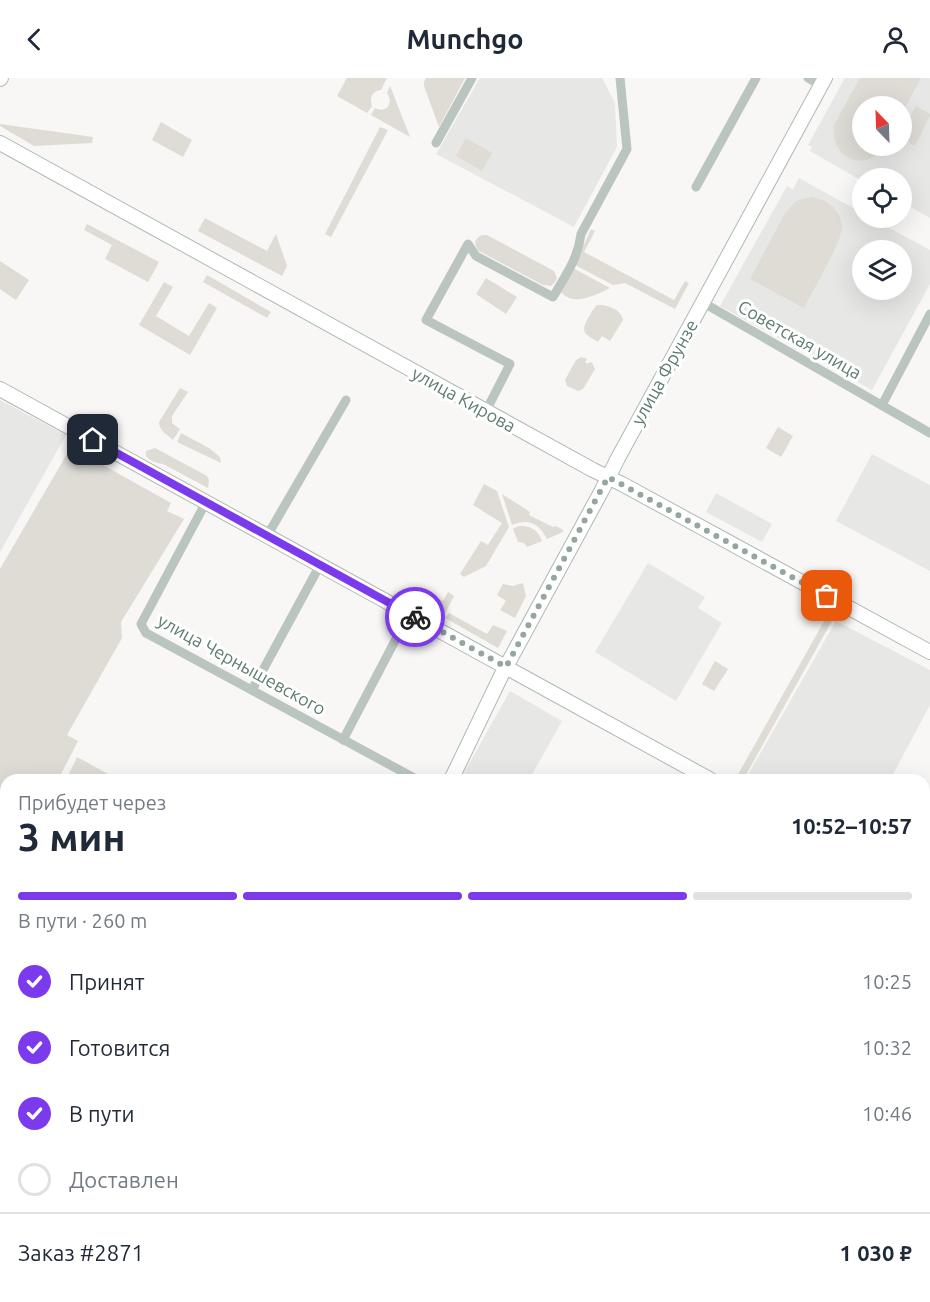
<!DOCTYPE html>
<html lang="ru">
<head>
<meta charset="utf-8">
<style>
	body { margin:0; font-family:Ubuntu,sans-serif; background:#f2f2f3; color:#1f2937; height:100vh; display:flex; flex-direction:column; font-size:22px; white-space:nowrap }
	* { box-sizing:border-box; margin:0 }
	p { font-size:20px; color:#747a83 }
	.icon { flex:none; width:33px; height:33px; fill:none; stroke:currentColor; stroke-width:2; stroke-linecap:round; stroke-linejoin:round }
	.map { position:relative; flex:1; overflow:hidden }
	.details { position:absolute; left:0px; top:696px; width:930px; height:528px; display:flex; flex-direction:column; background:#fff; border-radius:18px 18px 0 0; box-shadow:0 6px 24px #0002 }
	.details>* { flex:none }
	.needle { width:39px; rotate:337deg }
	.controls { position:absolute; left:852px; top:18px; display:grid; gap:12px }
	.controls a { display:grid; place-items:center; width:60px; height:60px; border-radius:50%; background:#fff; box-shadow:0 6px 24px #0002; font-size:30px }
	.pin { position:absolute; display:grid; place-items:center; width:51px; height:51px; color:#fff; margin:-26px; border-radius:12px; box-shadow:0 3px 9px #0006 }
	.courier { position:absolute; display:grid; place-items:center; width:60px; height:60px; margin:-30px; border:4px solid #7c3aed; border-radius:50%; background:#fff; color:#222; box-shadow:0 2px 8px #0007 }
	.headline em { font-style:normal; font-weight:700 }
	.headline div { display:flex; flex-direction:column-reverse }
	.headline { display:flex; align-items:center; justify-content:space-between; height:102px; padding:0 18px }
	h1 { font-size:39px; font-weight:700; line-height:45px }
	.bar { display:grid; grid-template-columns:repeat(4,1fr); gap:9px 6px; align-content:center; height:72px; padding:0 18px }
	.bar i { height:8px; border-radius:4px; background:#e0e1e3 }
	.bar .current { background:#7c3aed }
	.bar p { grid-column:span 4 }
	.line { display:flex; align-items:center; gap:15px; padding:0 18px; border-top:2px solid #e0e1e3 }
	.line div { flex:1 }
	ol { padding:0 18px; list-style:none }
	li { display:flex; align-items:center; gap:18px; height:66px }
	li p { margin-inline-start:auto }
	li .icon { padding:6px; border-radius:50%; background:#7c3aed; color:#fff; stroke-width:4 }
	li:last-child { color:#747a83 }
	li i { width:33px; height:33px; border:3px solid #e0e1e3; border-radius:50% }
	header { display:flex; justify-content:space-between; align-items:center; height:78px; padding:0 18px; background:#fff; font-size:27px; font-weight:700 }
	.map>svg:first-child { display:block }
	.built { fill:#e7e8e6; fill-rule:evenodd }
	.green { fill:#dedcd5 }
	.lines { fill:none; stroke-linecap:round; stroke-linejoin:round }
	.secondary-casing { stroke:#adbab4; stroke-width:16 }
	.street { stroke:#bac5c0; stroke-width:9 }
	.secondary { stroke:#fff; stroke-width:14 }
	.done { stroke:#94a79f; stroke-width:6; stroke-dasharray:0 10.8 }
	.route { stroke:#7c3aed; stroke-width:8 }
	.labels { text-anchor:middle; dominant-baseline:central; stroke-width:6; stroke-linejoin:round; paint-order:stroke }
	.street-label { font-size:18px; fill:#5e7c70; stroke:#fff }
</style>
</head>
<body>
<header><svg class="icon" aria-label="back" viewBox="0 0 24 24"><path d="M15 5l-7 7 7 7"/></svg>Munchgo<svg class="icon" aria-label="person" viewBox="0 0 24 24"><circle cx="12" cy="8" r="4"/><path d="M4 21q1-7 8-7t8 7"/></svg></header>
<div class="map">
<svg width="930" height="1224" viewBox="0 0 930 1224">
	<rect width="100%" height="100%" fill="#f9f6f6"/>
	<!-- built -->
	<g class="built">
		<polygon points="480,0 602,0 615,25 617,69 574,149 436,76"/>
		<path d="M 845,0 L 930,0 L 930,140 L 902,124 L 902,100 L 862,100 L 862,103 L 810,73 L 812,69 L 808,67 ZM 862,28 L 902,28 L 902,68 L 862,68 Z"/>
		<path d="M 799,100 L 862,135 L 862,140 L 871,140 L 930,172 L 930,206 L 872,312 L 720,228 L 787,108 L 793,111 ZM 862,172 L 902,172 L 902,212 L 862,212 Z"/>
		<polygon points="0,322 66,357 0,474"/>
		<polygon points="872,376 930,407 930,493 836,443"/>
		<polygon points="716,415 772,446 762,464 706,434"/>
		<polygon points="648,485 705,519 698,530 722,545 676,623 595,574"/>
		<polygon points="836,543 930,592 930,627 890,702 745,702"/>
		<polygon points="510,613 562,643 529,702 460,702"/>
	</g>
	<!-- green -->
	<g class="green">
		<path d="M 347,0 L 387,0 L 381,12 C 372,13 369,19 372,28 L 367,35 L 337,18 Z"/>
		<polygon points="426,0 465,0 439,49 424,8 424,4"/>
		<path d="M 860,0 L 921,0 L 902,35 L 902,28 L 862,28 L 862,68 L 883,68 C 867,97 829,80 834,47 Z"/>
		<path d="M 390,8 L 410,59 L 371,37 L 375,30 C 387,36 394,25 387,15 Z"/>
		<polygon points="916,28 930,36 930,38 915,68 902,61 902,55"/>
		<polygon points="161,44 192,62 183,79 152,62"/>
		<polygon points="0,46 93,59 92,65 34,68 0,48"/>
		<polygon points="380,49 388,52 331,159 325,156"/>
		<polygon points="466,60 492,75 482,93 456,78"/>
		<path d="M 811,119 C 827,121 841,131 842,149 C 842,164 812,214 804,230 L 750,201 L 785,135 L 796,123 Z"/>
		<polygon points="205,140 267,173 276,156 287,188 282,198 198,153"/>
		<polygon points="87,146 159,184 148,204 105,181 112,167 84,152"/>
		<polygon points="591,151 595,153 584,174 674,222 685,203 689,205 675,231 625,205 613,207 575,187"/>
		<path d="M 483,157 L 487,157 L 554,193 L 557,200 L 555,204 L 551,208 L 543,207 L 479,173 C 473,166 474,160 483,157 Z"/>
		<polygon points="0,183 29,202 16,222 0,211"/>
		<path d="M 573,190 L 610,210 C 596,217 573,229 561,214 Z"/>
		<polygon points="207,197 271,234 267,240 203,204"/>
		<polygon points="486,200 517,219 506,236 476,216"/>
		<polygon points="164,204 173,209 156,238 189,258 209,225 217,230 190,277 139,247"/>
		<path d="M 597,227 C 607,226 622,232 623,242 L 610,263 L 602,258 L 598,264 C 585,256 580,255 588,240 C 591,235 593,231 597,227 Z"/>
		<polygon points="581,279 587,281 585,284 588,286 590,284 592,285 595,291 583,311 578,313 567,308 565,302 576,282"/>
		<path d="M 180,310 L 188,314 L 172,338 L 172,345 L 180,351 L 173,362 C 167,356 159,353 159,344 Z"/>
		<polygon points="778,349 793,358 781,379 766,370"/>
		<polygon points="181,355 209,370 220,379 221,385 177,364"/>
		<polygon points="71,369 171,425 167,433 184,441 121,544 122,560 67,657 78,663 58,702 6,702 6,805 0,816 0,491"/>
		<path d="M 155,370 L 207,398 L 209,402 L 208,410 L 163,386 C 156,385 144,382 146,373 Z"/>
		<polygon points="484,406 497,413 509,449 486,488 464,499 460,496 481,463 488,467 502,445 473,427"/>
		<path d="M 502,416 L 530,434 L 529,437 L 553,449 L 556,448 L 563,452 L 563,454 L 547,461 C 539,445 528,440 512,447 Z"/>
		<path d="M 518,448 C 531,447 538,452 542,463 L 527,469 L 524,465 L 518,464 L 513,451 Z"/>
		<polygon points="523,505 526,518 515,540 500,532 506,523 497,517 503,506 513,508"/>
		<polygon points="419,510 443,523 448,514 454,518 443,539 412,523"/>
		<polygon points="449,535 487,556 493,547 507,553 498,570 445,540"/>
		<polygon points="827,538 833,541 743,702 736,700"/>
		<polygon points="715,583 728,591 714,613 702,606"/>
		<polygon points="77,679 119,702 66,702"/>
		<polygon points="6,819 6,1218 197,1218 194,1224 0,1224 0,831"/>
	</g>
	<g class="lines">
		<defs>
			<g id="secondary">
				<polyline points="0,1 1,0"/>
				<polyline points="0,65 593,392 622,406 930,574"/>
				<polyline points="0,311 711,702"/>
				<polyline points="451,702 501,598 602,412 618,380 825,0"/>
				<polyline points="924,820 930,823"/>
				<polyline points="227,1224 230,1218"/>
			</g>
		</defs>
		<!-- secondary casing -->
		<use href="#secondary" class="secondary-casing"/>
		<!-- street -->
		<g class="street">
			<polyline points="808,0 821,7"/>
			<polyline points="436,65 472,0"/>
			<polyline points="696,109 756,0"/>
			<polyline points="702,224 930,355"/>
			<polyline points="882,327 930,236"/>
			<path d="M 486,333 L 510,286 L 426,242 L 468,166 L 476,178 L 553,219 C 565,198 578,181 581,156 L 627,71 L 620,0"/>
			<polyline points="206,424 141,546 146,555 418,702"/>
			<polyline points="267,458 346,322"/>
			<polyline points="252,612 320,487"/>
			<polyline points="343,662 409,536"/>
			<polyline points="924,983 930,972"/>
			<polyline points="924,1139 930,1142"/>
			<polyline points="327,1218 338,1224"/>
			<polyline points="546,1218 557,1224"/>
			<polyline points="780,1218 791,1224"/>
			<polyline points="493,1224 497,1218"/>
		</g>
		<!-- secondary -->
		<use href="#secondary" class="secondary"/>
	</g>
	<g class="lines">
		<!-- done -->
		<polyline class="done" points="415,539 506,589 608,399 827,518"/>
		<!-- route -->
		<polyline class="route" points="93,362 415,539"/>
	</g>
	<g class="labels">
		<!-- street labels -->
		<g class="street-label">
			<text transform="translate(800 261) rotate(30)">Советская улица</text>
			<text transform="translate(664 294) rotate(-61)">улица Фрунзе</text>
			<text transform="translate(464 321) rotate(29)">улица Кирова</text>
			<text transform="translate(242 586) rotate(29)">улица Чернышевского</text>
		</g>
	</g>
</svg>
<div class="controls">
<a><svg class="needle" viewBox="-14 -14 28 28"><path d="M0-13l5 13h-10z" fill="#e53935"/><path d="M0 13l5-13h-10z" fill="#747a83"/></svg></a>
<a><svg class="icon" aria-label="locate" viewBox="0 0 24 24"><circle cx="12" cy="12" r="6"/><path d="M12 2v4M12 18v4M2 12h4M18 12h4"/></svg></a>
<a><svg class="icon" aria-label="layers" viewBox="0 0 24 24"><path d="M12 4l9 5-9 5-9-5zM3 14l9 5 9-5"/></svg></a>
</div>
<div class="pin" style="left:827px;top:518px;background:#ea580c"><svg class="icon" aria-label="bag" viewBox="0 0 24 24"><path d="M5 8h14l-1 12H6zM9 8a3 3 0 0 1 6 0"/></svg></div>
<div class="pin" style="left:93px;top:362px;background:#1f2937"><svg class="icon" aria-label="home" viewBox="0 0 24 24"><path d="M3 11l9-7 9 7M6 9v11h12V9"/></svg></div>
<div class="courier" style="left:415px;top:539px"><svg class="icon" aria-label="bike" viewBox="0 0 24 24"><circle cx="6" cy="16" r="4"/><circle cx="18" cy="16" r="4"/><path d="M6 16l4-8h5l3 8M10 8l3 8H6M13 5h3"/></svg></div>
<section class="details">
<div class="headline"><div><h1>3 мин</h1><p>Прибудет через</p></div><em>10:52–10:57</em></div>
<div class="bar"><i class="current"></i><i class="current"></i><i class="current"></i><i></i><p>В пути · 260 m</p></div>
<ol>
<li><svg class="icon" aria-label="check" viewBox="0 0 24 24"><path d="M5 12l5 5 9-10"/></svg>Принят<p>10:25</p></li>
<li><svg class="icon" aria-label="check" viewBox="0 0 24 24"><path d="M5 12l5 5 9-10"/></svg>Готовится<p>10:32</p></li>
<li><svg class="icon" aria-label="check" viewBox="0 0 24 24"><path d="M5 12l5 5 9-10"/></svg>В пути<p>10:46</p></li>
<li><i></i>Доставлен</li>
</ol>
<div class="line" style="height:78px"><div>Заказ #2871</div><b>1 030 ₽</b></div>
</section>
</div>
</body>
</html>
